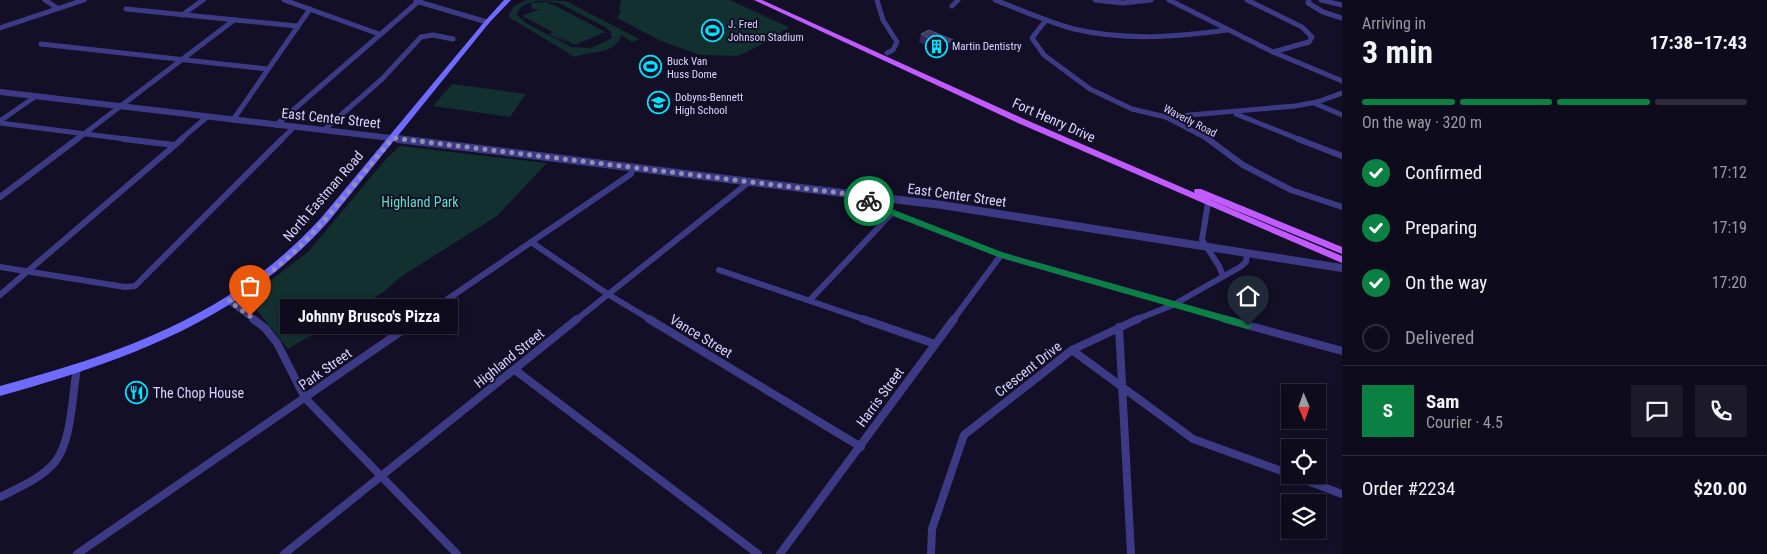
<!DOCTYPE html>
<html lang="en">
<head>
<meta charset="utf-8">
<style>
	body { margin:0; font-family:"Roboto Condensed",sans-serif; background:#1c1929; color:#f1f3f6; height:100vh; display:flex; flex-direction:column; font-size:19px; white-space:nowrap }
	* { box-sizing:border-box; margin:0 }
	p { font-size:16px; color:#9b9ba3 }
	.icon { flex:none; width:28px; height:28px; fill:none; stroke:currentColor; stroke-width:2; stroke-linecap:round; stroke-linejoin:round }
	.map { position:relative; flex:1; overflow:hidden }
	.sheet { display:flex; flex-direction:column; background:#0e0b1c; width:425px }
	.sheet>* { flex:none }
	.needle { width:32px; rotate:178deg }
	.controls { position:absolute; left:1281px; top:384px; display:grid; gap:10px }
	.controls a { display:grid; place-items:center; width:45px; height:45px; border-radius:0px; background:#0e0b1c; box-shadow:0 2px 8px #0003,0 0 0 1px #2e2b3b; font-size:25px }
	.pin { position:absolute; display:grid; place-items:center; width:42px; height:42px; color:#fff; margin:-51px -21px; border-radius:50% 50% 50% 0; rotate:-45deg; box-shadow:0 0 5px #0007 }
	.pin .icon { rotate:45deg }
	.courier { position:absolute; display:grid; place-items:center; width:50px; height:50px; margin:-25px; border:4px solid #0b8043; border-radius:50%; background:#fff; color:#222; box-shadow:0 1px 6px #0007 }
	.bubble { position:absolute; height:35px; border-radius:0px; background:#0e0b1c; box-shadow:0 2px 8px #0003,0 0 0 1px #2e2b3b; font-size:16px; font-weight:700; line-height:35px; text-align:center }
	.headline em { font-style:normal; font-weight:700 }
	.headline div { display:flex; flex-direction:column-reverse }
	.headline { display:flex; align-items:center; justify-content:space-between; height:85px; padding:0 20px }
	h1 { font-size:32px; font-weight:700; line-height:38px }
	.bar { display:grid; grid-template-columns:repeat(4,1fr); gap:8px 5px; align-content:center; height:60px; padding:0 20px }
	.bar i { height:6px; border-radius:4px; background:#2e2b3b }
	.bar .on { background:#0b8043 }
	.bar p { grid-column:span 4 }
	.line { display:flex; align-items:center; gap:12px; padding:0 20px; border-top:1px solid #2e2b3b }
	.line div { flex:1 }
	.round { display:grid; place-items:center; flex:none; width:52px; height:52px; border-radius:0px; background:#1c1929 }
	ol { padding:0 20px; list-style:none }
	li { display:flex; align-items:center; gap:15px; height:55px }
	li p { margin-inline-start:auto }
	li .icon { padding:5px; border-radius:50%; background:#0b8043; color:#fff; stroke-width:4 }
	li:last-child { color:#9b9ba3 }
	li i { width:28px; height:28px; border:2px solid #2e2b3b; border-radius:50% }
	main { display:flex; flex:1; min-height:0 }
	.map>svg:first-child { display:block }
	.green { fill:#12302f; fill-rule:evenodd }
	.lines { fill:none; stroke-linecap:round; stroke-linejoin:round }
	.minor-far2 { stroke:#3d3a85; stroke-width:5 }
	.minor-far1 { stroke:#3d3a85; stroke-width:6 }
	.minor { stroke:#3d3a85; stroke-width:8 }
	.tertiary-far1 { stroke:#3d3a85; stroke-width:6 }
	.tertiary { stroke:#3d3a85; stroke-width:8 }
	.secondary { fill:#6f6bff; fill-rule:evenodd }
	.primary { fill:#c25bff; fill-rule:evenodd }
	.wall { fill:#312854 }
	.shaded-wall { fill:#1d163a }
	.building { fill:#433a66; stroke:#5a527e }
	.route { fill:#0b8043 }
	.done { stroke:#948fb3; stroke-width:5; stroke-dasharray:0 9 }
	.labels { text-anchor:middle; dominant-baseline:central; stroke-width:4; stroke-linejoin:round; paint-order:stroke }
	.far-poi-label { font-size:11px; fill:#d9d4ff; stroke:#130f26; text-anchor:start }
	.far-street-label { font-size:11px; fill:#d9d4ff; stroke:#130f26 }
	.street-label { font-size:14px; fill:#d9d4ff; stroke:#130f26 }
	.park-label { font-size:14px; fill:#5fe0c0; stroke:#130f26 }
	.poi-label { font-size:14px; fill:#d9d4ff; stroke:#130f26; text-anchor:start }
</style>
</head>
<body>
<main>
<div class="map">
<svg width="1342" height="554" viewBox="0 0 1342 554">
	<rect width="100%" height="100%" fill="#130f26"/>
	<!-- green -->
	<g class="green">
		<path d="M 527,0 L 566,1 L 639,39 L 632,42 L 621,35 C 616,55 589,51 575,57 L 510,18 L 509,15 L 514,6 ZM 545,1 L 559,3 L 605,27 L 611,32 L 612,38 L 591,48 L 571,47 L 526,23 L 517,15 C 519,3 534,1 545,1 Z"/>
		<polygon points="621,0 730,0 790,28 780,32 783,34 738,56 700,55 661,41 617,18 621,11 619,10"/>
		<polygon points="548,2 549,5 552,4 605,32 575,45 555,35 572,46 549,34 553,32 522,16 540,9 532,9 531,3"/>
		<polygon points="452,84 526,94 510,117 433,106"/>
		<polygon points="400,146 547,163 497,216 402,276 382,293 288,349 247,298 308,252 386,159"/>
	</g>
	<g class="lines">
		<!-- minor-far2 -->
		<g class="minor-far2">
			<polyline points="45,0 57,8"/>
			<polyline points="284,0 379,34"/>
			<polyline points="877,0 883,20 897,42 893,50 887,53"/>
			<path d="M 995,0 C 1021,10 1047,22 1074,29 C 1125,41 1176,37 1227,30"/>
			<polyline points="1095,0 1123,3 1151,0"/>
			<polyline points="1169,0 1273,52 1342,81"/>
			<polyline points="1247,0 1302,27 1312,37 1309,42 1273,52"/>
			<polyline points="1309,0 1308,3 1323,12 1342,18"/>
			<polyline points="1321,0 1342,5"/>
			<polyline points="416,1 487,22"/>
			<polyline points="952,6 958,0"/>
			<polyline points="126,9 297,26"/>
			<polyline points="182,15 203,0"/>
			<polyline points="1046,20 1032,38 1044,55 1090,89 1132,109 1166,117 1210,140"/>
			<polyline points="0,28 84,0"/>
			<polyline points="41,44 268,69"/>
			<polyline points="1314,103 1342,115"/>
			<polyline points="1236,114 1301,140"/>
			<polyline points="1166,117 1295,106 1317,102 1342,93"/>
			<polyline points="233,120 310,9"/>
			<polyline points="0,121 36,96"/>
			<polyline points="0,123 133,140"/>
			<polyline points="276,125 420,0"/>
			<polyline points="324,130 382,79 421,37 433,35 453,39"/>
			<polyline points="76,140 234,20"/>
			<polyline points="180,140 207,117"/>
			<polyline points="281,140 294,127"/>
		</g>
		<!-- minor-far1 -->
		<g class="minor-far1">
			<polyline points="124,139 174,145"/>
			<polyline points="1208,139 1243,165 1291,190 1342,207"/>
			<polyline points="1298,139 1342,156"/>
			<polyline points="865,196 878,207 1001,255 1230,320"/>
			<polyline points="1209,196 1202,240 1219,266 1223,276"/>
			<polyline points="0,197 77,139"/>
			<polyline points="531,242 609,295 651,320"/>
			<polyline points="0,267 125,287 135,286 282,139"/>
			<polyline points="719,270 866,320"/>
			<polyline points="0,295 182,139"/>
			<polyline points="810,300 893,212"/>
			<polyline points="229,301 255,320"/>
			<polyline points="417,320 631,174 633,167"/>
			<polyline points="576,320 749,182"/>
			<polyline points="953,320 1001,255"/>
			<polyline points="1135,320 1173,305 1240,267 1246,262 1247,253"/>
		</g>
		<!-- minor -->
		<g class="minor">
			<polyline points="253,319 265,328 277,343 305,398 457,554"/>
			<polyline points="649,319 861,447"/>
			<polyline points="863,319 935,344"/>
			<polyline points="1225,319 1342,351"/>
			<polyline points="1119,327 1131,554"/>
			<polyline points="1072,350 1193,439 1290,474"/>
			<polyline points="515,370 758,554"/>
			<polyline points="1292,475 1342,494"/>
			<path d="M 0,497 C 18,488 42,478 55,462 C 72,441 72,395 77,369"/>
			<polyline points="77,554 419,319"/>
			<polyline points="284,554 577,319"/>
			<polyline points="780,554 954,319"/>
			<polyline points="931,554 932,529 964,435 1072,350 1138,319"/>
		</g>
		<!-- tertiary-far1 -->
		<polyline class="tertiary-far1" points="0,92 408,140"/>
		<!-- tertiary -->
		<polyline class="tertiary" points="398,139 942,205 1342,268"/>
		<!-- secondary -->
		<path class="secondary" d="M 504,0 L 511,0 L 489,23 L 328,222 C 239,321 125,361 0,396 L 0,386 C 122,353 234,314 321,218 L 485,21 Z"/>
		<!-- primary -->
		<polygon class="primary" points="754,0 762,0 1024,119 1195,193 1194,191 1195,189 1201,189 1342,247 1342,254 1203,197 1342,256 1342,263 1018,123"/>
	</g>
	<!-- wall -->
	<polygon class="wall" points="929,30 951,48 944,51 937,48 934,49 919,42 921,34"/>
	<!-- shaded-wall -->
	<g class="shaded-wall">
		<polygon points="953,40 951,48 944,51 946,44"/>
		<polygon points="939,41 937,48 934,49 936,42"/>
	</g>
	<!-- building -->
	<polygon class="building" points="929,30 953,40 946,44 939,41 936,42 921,34"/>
	<!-- route -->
	<polygon class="route" points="867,199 872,199 881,205 1004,253 1248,322 1252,326 1248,329 999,257 876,209 867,203"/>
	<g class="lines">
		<!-- done -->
		<path class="done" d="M 250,316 L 229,301 C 253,285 277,269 297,249 C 332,215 361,175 393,138 L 865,196 L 869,201"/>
	</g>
	<!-- icons -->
	<defs>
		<symbol id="stadium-ring" viewBox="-11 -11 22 22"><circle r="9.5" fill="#130f26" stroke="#00e5ff" stroke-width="1.5"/><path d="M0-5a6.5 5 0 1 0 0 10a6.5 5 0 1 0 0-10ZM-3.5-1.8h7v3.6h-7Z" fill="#00e5ff"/></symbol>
		<symbol id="building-ring" viewBox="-11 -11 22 22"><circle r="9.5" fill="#130f26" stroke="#00e5ff" stroke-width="1.5"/><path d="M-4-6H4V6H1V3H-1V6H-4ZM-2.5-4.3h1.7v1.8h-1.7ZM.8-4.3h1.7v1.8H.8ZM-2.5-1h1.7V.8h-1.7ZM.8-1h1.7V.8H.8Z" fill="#00e5ff"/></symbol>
		<symbol id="school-ring" viewBox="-11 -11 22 22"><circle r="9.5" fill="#130f26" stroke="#00e5ff" stroke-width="1.5"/><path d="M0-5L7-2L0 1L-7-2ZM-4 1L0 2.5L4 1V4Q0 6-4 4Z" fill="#00e5ff"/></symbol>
		<symbol id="restaurant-ring" viewBox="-11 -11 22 22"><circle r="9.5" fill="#130f26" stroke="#00e5ff" stroke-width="1.5"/><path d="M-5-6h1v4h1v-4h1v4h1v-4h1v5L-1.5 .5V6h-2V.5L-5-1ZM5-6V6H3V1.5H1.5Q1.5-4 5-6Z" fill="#00e5ff"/></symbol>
	</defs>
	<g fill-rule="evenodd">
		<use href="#stadium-ring" x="700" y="18" width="25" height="25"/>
		<use href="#building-ring" x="924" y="34" width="25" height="25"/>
		<use href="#stadium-ring" x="638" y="54" width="25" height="25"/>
		<use href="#school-ring" x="646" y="90" width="25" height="25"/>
		<use href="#restaurant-ring" x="124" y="380" width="25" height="25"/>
	</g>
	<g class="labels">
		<!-- far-poi labels -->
		<g class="far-poi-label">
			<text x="728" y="24">J. Fred<tspan x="728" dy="13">Johnson Stadium</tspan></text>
			<text x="952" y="46">Martin Dentistry</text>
			<text x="667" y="61">Buck Van<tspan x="667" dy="13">Huss Dome</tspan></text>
			<text x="675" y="97">Dobyns-Bennett<tspan x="675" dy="13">High School</tspan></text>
		</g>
		<!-- far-street labels -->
		<g class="far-street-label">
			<text transform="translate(1190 121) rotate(27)">Waverly Road</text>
		</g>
		<!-- street labels -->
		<g class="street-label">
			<text transform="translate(331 118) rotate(6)">East Center Street</text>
			<text transform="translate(1054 120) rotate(24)">Fort Henry Drive</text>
			<text transform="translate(957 195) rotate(8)">East Center Street</text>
			<text transform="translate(323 196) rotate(-49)">North Eastman Road</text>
			<text transform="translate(701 336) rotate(31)">Vance Street</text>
			<text transform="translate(509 358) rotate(-39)">Highland Street</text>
			<text transform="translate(325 369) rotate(-35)">Park Street</text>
			<text transform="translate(1028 369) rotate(-38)">Crescent Drive</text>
			<text transform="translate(880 397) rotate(-54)">Harris Street</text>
		</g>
		<!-- park labels -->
		<g class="park-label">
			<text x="420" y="202">Highland Park</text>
		</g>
		<!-- poi labels -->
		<g class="poi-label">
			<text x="153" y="393">The Chop House</text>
		</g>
	</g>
</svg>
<div class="controls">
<a><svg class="needle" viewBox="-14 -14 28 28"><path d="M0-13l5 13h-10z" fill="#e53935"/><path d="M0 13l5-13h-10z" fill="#9b9ba3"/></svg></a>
<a><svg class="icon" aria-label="locate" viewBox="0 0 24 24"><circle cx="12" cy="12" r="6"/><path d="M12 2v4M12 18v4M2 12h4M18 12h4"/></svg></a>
<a><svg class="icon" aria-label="layers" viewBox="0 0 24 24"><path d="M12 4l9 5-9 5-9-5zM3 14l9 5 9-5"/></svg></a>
</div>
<div class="pin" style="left:250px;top:316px;background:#ea580c"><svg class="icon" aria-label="bag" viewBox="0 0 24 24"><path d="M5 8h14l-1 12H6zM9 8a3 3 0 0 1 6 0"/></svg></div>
<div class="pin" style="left:1248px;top:326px;background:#1f2937"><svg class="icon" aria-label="home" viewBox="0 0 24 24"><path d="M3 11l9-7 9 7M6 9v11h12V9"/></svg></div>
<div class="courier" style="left:869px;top:201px"><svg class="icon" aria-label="bike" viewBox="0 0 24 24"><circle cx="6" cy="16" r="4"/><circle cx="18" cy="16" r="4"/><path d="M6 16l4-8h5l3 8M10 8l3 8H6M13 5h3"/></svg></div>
<div class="bubble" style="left:280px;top:299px;width:178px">Johnny Brusco's Pizza</div>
</div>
<section class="sheet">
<div class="headline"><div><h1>3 min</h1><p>Arriving in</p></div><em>17:38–17:43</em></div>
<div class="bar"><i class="on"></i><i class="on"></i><i class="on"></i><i></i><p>On the way · 320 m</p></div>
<ol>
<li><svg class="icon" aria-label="check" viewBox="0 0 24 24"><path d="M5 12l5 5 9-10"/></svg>Confirmed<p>17:12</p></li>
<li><svg class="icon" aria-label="check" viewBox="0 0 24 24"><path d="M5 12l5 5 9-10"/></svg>Preparing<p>17:19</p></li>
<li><svg class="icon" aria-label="check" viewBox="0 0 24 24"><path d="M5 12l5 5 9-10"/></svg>On the way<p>17:20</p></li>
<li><i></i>Delivered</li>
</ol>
<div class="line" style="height:90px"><b class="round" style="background:#0b8043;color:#fff">S</b><div><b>Sam</b><p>Courier · 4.5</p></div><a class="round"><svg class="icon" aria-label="chat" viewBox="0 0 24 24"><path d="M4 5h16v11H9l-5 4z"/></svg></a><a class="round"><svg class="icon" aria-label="phone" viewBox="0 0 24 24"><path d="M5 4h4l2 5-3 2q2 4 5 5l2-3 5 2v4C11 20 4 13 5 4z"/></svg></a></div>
<div class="line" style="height:65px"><div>Order #2234</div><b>$20.00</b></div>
</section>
</main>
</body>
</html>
